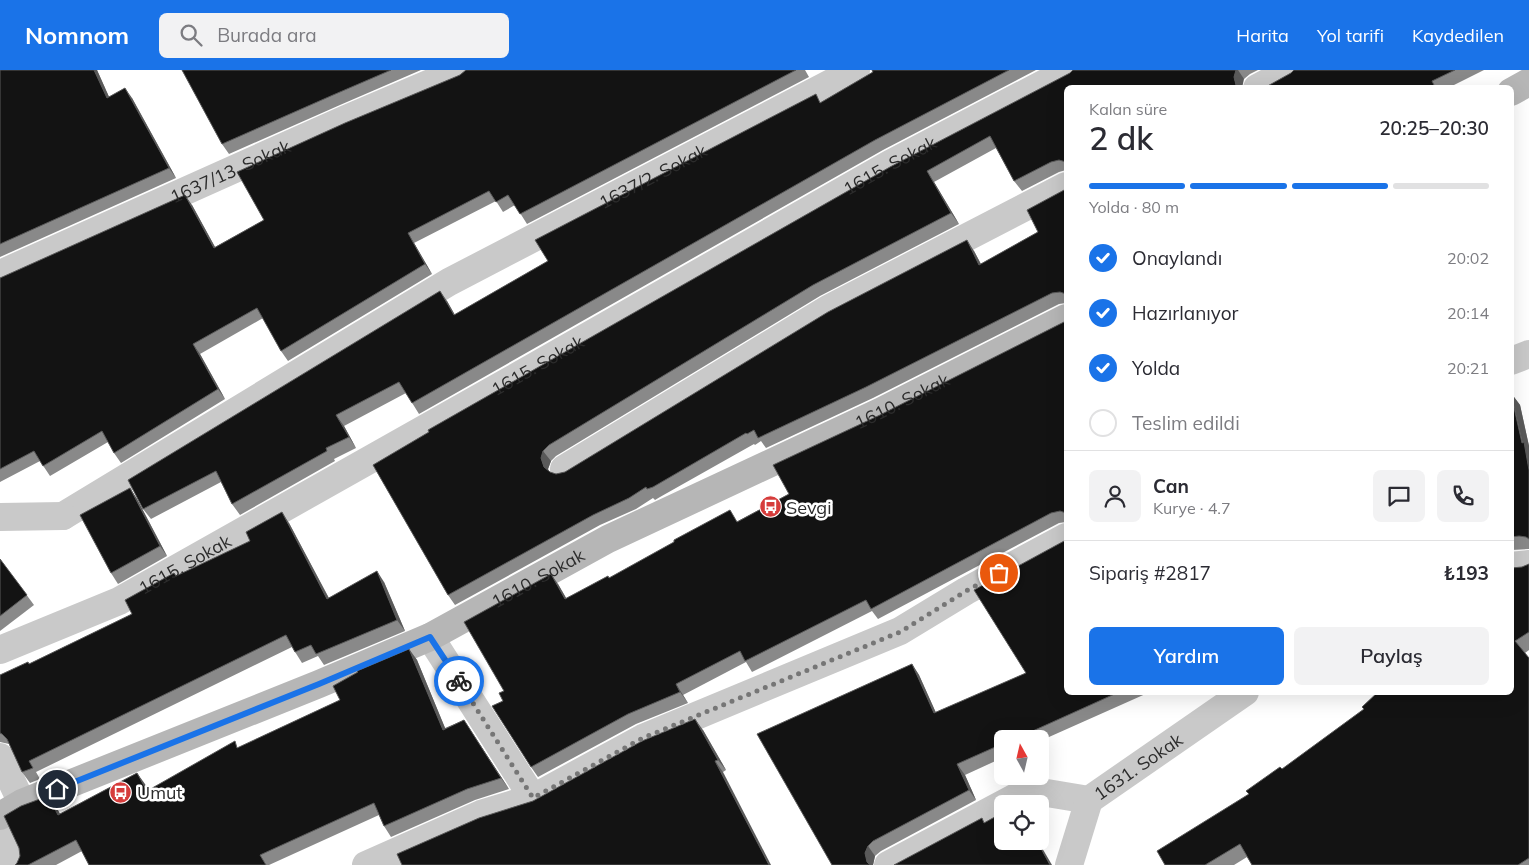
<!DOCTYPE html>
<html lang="tr">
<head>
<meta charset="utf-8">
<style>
	body { margin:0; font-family:Mulish,sans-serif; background:#f2f2f3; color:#2b2b33; height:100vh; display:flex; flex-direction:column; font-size:19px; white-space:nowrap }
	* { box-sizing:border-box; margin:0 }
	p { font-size:16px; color:#7c7c81 }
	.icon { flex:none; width:28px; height:28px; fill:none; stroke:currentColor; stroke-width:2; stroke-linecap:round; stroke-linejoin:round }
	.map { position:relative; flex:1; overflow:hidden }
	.details { position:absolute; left:1064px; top:15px; width:450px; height:610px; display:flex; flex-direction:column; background:#fff; border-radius:8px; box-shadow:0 5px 20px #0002 }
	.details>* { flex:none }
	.needle { width:32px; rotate:352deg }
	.tools { position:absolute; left:994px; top:660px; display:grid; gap:10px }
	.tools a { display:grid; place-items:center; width:55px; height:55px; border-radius:8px; background:#fff; box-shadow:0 5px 20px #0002; font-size:25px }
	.pin { position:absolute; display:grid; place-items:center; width:42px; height:42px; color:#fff; margin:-21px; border:2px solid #fff; border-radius:50%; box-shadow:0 1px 5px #0007 }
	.courier { position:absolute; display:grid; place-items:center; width:50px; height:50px; margin:-25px; border:4px solid #1a73e8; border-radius:50%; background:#fff; color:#222; box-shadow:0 1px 6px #0007 }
	.overview em { font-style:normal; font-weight:600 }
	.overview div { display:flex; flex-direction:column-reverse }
	.overview { display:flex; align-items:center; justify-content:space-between; height:85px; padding:0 25px }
	h1 { font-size:32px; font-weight:600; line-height:38px }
	.bar { display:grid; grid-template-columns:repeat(4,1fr); gap:8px 5px; align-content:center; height:60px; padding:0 25px }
	.bar i { height:6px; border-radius:4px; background:#e1e1e2 }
	.bar .active { background:#1a73e8 }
	.bar p { grid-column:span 4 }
	.line { display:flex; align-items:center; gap:12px; padding:0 25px; border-top:1px solid #e1e1e2 }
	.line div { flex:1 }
	.round { display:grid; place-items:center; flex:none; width:52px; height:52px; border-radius:8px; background:#f2f2f3 }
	ol { padding:0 25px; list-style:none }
	li { display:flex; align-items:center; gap:15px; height:55px }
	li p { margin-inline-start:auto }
	li .icon { padding:5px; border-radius:50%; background:#1a73e8; color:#fff; stroke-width:4 }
	li:last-child { color:#7c7c81 }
	li i { width:28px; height:28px; border:2px solid #e1e1e2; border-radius:50% }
	.primary-button { display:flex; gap:10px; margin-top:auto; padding:10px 25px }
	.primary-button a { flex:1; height:58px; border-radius:8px; background:#1a73e8; color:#fff; font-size:20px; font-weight:600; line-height:58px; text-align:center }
	.primary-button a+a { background:#f2f2f3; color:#2b2b33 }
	header { display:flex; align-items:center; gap:30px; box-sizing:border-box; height:70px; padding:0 25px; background:#1a73e8; color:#fff }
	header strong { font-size:24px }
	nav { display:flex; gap:28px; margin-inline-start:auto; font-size:18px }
	.search { width:350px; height:45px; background:#f2f2f3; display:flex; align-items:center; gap:12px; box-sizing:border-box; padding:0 18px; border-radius:8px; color:#7c7c81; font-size:19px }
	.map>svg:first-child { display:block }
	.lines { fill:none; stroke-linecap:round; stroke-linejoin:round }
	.minor { stroke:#c9c9c9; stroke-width:28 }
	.tertiary { stroke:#c9c9c9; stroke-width:28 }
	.secondary { stroke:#b6b6b6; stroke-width:28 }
	.wall { fill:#898989 }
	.shaded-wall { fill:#5a5a5a }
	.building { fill:#131313; stroke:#5a5a5a }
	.done { stroke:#767676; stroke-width:5; stroke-dasharray:0 9 }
	.route { stroke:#1a73e8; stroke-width:6 }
	.labels { text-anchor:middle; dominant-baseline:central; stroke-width:5; stroke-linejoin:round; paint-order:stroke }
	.street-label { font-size:18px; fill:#2c2c2c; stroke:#fff }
	.poi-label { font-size:18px; fill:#2c2c2c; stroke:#fff; text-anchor:start }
</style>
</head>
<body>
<header>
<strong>Nomnom</strong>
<div class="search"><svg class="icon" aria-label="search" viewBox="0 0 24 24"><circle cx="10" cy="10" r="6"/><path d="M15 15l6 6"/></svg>Burada ara</div>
<nav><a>Harita</a><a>Yol tarifi</a><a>Kaydedilen</a></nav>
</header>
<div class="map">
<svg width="1529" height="795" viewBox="0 0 1529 795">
	<rect width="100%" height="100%" fill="#fff"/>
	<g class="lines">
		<!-- minor -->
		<g class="minor">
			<polyline points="1257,18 1291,0"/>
			<path id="s1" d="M 0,204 L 346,49 L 461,0"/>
			<polyline points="1511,291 1529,284"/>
			<polyline points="564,399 828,239 1066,116"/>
			<path id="s2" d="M 63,446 L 449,212 L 856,0"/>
			<polyline points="1511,496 1529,494"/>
			<polyline points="430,567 533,728"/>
			<path id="s3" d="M 0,580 L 119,531 L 511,310 L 890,94 L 1070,0"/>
			<polyline points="0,687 22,733"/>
			<polyline points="0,767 12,795"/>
			<polyline points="366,795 481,744 533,728 643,668 900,561 966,521 1066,467"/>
			<path id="s4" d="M 888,795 L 1029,720 L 1089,730 L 1245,622"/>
			<polyline points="1069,795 1089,730"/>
		</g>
		<!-- tertiary -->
		<polyline class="tertiary" points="0,447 63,446"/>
		<!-- secondary -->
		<g class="secondary">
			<polyline points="1511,22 1529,12"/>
			<path id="s5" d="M 0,746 L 22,733 L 319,614 L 430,567 L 608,469 L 880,342 L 1066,248"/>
		</g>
	</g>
	<!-- wall -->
	<g class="wall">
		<polygon points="0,0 97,0 109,27 132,28 176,108 0,187"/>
		<polygon points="182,0 421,0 340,35 229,84 222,74"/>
		<polygon points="466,0 805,0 809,7 527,154 515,135 503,142 496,131 414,173 432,204 288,291 281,281 263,248 200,284 225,329 121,393 114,383 108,372 50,406 40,391 0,412 0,208 192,135 215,177 264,150"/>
		<polygon points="872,0 1036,0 883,80 419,344 406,323 344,356 356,378 334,389 335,391 240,445 232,434 221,412 151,449 143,439 447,231 455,245 873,2"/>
		<polygon points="1073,0 1258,0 1250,4 1244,9 1066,18 1066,100 1059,102 1022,121 1014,111 996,78 934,112 959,154 820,226 556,386 551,391 548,399 549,402 556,404 565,402 974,181 981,194 1038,162 1066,119 1066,233 1059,234 873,328 766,378 761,371 755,375 754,374 660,427 655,430 653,428 636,439 600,455 455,535 448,525 373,395 1070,3"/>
		<polygon points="1294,0 1484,0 1448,18 1264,18 1291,3"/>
		<polygon points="1066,251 1066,452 1059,453 878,549 872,541 752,602 746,592 683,625 688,633 636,654 538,707 531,697 503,631 504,621 558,514 566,528 610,508 738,451 789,424 880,345"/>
		<polygon points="1511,323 1520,335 1529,376 1529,479 1511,480"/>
		<polygon points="130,418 137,429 167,486 118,514 111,503"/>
		<polygon points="289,453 329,528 384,512 405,561 324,595 318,586 302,593 292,577 36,702 40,709 30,713 22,702 9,674 0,672 0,605 29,594 132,544 174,503 176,506"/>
		<polygon points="0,489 34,535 0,561"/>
		<polygon points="1529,494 1529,580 1525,583 1529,588 1529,795 1252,795 1247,787 1234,795 1165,795 1249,724 1282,699 1511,622 1511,498 1522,497"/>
		<polygon points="409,579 417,590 445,658 464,650 509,719 475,730 391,767 384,756 379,745 269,795 89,795 82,781 56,795 15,795 17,793 48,726 60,744 137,703 148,720 340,630"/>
		<polygon points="912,594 919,605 936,643 1026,603 1066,622 1150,622 1040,671 1040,669 1002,669 1002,688 965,705 976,730 881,781 875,786 873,795 832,795"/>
		<polygon points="703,660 726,700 723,702 533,731"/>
	</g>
	<!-- shaded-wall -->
	<g class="shaded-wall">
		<polygon points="94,0 97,0 114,38 107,28"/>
		<polygon points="1236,0 1238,0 1244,9 1242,18 1238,18 1236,15 1234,7"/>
		<polygon points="125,18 132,28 176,108 169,98"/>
		<polygon points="927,101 934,112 959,154 951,143"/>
		<polygon points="185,125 192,135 221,188 214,178"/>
		<polygon points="408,163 414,173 432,204 425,194"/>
		<polygon points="967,170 974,181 987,206 979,195"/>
		<polygon points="440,221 447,231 461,256 454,245"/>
		<polygon points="193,274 200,284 225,329 218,319"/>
		<polygon points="1511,323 1520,335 1529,376 1529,400"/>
		<polygon points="336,345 344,356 356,378 349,367"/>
		<polygon points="543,381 551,391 548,399 551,407 544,397 541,388"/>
		<polygon points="130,418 137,429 167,486 160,476"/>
		<polygon points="282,442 289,453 335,540 327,529"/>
		<polygon points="377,501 384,512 405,561 397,550"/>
		<polygon points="551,504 558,514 573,540 565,529"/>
		<polygon points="409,579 417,590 450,670 443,660"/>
		<polygon points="912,594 919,605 941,654 934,643"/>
		<polygon points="676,614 683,625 688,633 680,622"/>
		<polygon points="695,649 703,660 726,700 718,690"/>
		<polygon points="464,650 471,661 509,719 501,708"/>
		<polygon points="715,691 723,702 771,795 769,795"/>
		<polygon points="957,694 965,705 976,730 969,720"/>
		<polygon points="137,703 145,714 154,732 147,721"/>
		<polygon points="48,726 56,736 66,756 58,745"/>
		<polygon points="1037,771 1038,771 1052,795 1050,795"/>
		<polygon points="868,776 875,786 873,795 869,795 867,792 865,783"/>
	</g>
	<!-- building -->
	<g class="building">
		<polygon points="0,0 94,0 107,28 125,18 169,98 0,174"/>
		<polygon points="182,0 391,0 333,25 222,74"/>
		<polygon points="466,0 796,0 520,144 508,125 496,132 489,121 408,163 425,194 281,281 257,238 193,274 218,319 114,383 102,361 43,396 34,381 0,399 0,208 185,125 214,178 264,150 237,102 345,53 460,5"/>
		<polygon points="872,0 1009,0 875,70 412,333 399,312 336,345 349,367 326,378 327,381 232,434 216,401 143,439 128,410 440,221 454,245 548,191 535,170 816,24 820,33 873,2"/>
		<polygon points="1073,0 1236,0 1234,7 1236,15 1238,18 1066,18 1066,92 1059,90 1051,92 1014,111 990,66 927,101 951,143 813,215 549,375 543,381 541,388 544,397 550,402 556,404 565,402 828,242 967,170 979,195 1038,162 1027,140 1066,119 1066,224 1060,222 1052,223 866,317 758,368 754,360 747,364 746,363 653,417 647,419 646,417 629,428 593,445 448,525 373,395 429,362 428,360 890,97 1070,3"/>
		<polygon points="1294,0 1455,0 1432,11 1435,17 1433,18 1264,18 1291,3"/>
		<polygon points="1066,251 1066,443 1060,441 1051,443 871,539 866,530 745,591 740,581 676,614 680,622 628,644 531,697 492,636 503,631 499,623 504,621 464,552 551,504 565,529 608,506 609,508 674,472 674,470 730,440 737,452 789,424 773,395 880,345"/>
		<polygon points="1511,324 1522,373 1524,372 1529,400 1529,469 1526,467 1519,466 1511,467"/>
		<polygon points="130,418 160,476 111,503 80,445"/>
		<polygon points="282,442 327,529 377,501 397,550 316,584 311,575 295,582 286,565 29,691 33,698 22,702 7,669 2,664 0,663 0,605 28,592 29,594 132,544 125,530 174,503 176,506 250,471 246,462"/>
		<polygon points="1066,470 1066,622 1119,622 1015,669 1002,669 1002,674 957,694 969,720 873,771 868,776 865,783 867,792 870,795 832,795 757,664 912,594 934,643 1026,603 974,520"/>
		<polygon points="0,489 27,525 0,546"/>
		<polygon points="1529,494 1529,562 1515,571 1529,588 1529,788 1518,795 1252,795 1240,774 1205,795 1165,795 1157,781 1249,724 1246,721 1280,697 1282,699 1364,639 1362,637 1378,622 1511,622 1511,498 1522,497"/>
		<polygon points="409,579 443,660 464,650 501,708 467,719 384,756 374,733 260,785 266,795 89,795 76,770 28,795 15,795 17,793 20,786 19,778 4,746 21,736 48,726 58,745 137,703 147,721 235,671 237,678 340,630 333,616 358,602 357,601"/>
		<polygon points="695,649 718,690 715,691 769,795 402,795 397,784 479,748 533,731 642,671"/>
		<polygon points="1002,743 1002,771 1037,771 1050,795 894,795 982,748 984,753"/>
	</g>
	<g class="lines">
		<!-- done -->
		<polyline class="done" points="459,611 533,728 643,668 900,562 966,521 999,503"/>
		<!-- route -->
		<polyline class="route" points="57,719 319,614 430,567 459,611"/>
	</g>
	<!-- icons -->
	<defs>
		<symbol id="bus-disc" viewBox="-11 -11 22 22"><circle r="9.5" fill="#d63c3b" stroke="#fff"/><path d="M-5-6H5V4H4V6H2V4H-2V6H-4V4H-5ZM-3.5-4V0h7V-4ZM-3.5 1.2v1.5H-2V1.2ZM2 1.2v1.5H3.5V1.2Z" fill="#fff"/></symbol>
	</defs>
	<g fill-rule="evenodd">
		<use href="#bus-disc" x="758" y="424" width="25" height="25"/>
		<use href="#bus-disc" x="108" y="710" width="25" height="25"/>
	</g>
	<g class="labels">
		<!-- street labels -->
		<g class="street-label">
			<text stroke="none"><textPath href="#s3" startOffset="1014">1615. Sokak</textPath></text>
			<text stroke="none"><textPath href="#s1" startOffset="252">1637/13. Sokak</textPath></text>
			<text stroke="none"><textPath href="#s2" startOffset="681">1637/2. Sokak</textPath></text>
			<text stroke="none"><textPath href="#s3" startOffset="609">1615. Sokak</textPath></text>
			<text stroke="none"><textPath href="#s5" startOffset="994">1610. Sokak</textPath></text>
			<text stroke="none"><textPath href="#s3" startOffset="204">1615. Sokak</textPath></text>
			<text stroke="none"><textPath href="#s5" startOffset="589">1610. Sokak</textPath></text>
			<text stroke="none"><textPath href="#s4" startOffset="280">1631. Sokak</textPath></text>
		</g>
		<!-- poi labels -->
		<g class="poi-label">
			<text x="786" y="437">Sevgi</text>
			<text x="137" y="722">Umut</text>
		</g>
	</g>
</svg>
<div class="tools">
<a><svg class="needle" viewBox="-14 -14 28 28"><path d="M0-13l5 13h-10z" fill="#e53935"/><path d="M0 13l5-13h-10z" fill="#7c7c81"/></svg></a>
<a><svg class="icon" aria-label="locate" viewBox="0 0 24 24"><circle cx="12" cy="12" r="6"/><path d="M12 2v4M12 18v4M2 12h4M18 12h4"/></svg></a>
</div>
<div class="pin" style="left:999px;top:503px;background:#ea580c"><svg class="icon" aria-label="bag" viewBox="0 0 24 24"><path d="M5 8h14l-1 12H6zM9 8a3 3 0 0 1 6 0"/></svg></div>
<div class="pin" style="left:57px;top:719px;background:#1f2937"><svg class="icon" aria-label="home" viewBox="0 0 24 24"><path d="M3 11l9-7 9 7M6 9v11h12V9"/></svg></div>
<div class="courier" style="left:459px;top:611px"><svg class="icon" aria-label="bike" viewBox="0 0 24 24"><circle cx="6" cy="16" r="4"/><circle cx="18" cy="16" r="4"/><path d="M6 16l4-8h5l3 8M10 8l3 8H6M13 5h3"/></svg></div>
<section class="details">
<div class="overview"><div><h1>2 dk</h1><p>Kalan süre</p></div><em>20:25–20:30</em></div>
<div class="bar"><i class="active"></i><i class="active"></i><i class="active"></i><i></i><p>Yolda · 80 m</p></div>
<ol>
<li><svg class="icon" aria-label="check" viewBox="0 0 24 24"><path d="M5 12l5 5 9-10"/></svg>Onaylandı<p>20:02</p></li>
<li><svg class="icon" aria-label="check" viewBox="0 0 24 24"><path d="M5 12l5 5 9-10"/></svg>Hazırlanıyor<p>20:14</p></li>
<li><svg class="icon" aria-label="check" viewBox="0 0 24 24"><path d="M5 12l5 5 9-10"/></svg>Yolda<p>20:21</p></li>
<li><i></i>Teslim edildi</li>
</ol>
<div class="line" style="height:90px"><a class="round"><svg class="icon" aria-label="person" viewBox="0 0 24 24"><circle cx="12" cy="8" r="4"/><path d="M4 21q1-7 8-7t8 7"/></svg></a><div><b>Can</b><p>Kurye · 4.7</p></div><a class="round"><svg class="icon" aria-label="chat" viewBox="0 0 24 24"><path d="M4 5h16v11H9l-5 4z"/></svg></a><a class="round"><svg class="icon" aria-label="phone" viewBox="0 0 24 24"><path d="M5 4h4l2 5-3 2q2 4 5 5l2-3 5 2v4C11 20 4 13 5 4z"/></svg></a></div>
<div class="line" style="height:65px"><div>Sipariş #2817</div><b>₺193</b></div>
<div class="primary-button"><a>Yardım</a><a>Paylaş</a></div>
</section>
</div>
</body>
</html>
